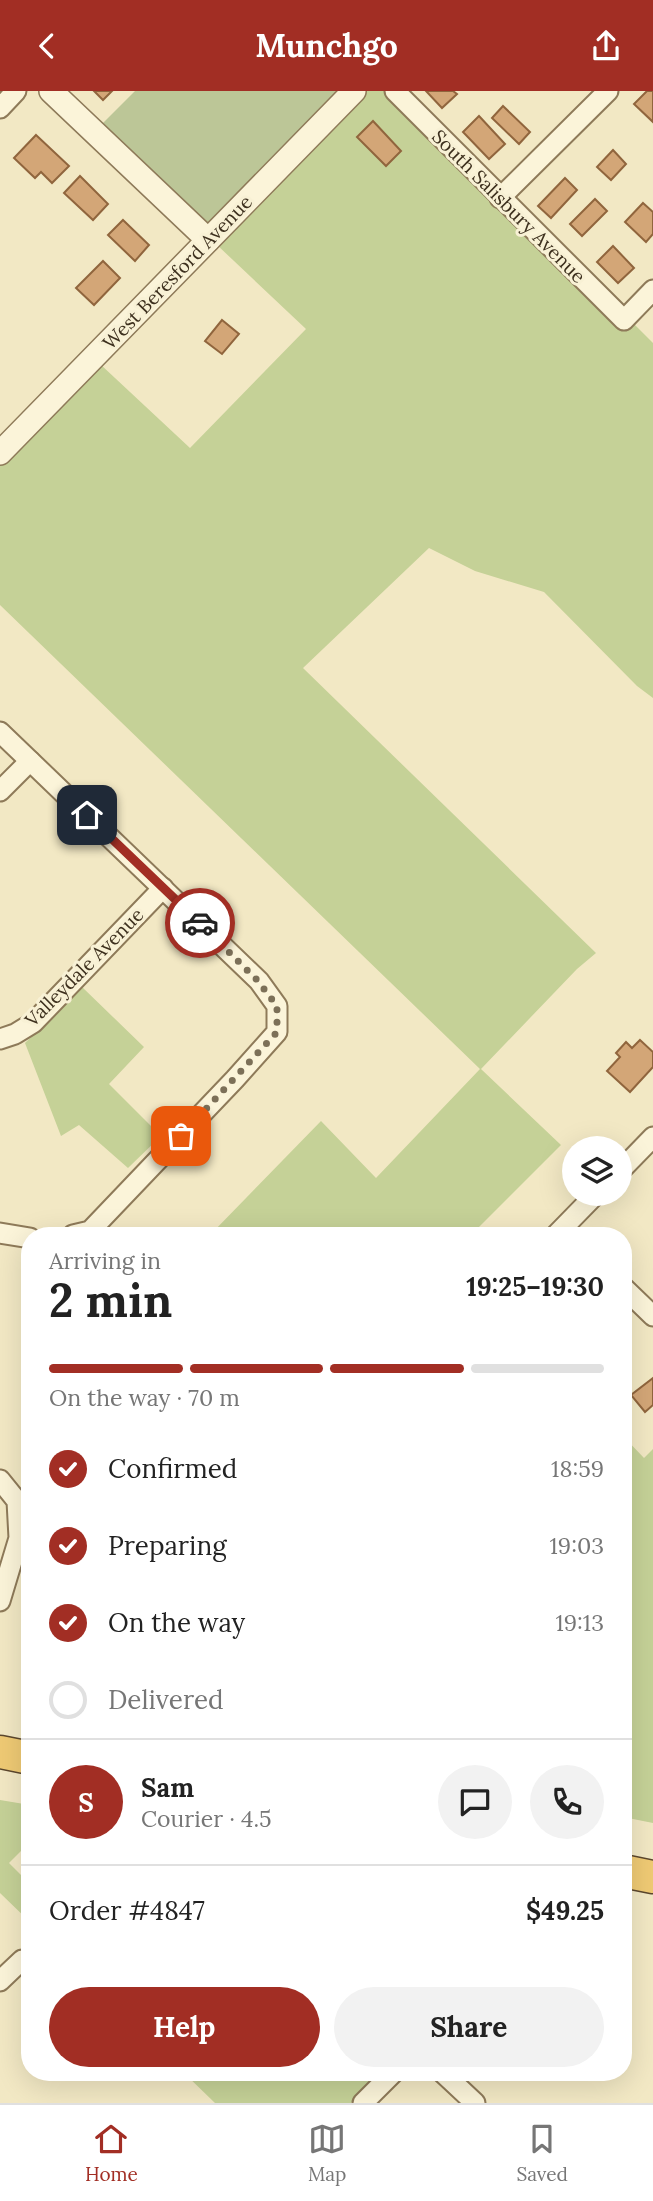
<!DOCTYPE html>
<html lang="en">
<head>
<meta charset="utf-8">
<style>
	body { margin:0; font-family:Lora,serif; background:#f2f2f2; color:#222; height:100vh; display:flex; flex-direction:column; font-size:26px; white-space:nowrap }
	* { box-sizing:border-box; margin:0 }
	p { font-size:23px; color:#767676 }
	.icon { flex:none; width:38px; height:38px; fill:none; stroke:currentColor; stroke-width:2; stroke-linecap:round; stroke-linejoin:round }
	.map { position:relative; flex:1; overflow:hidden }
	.panel { position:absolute; left:21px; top:1136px; width:611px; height:854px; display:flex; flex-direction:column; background:#fff; border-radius:28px; box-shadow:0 7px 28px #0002 }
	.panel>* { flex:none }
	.buttons { position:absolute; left:562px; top:1045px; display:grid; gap:14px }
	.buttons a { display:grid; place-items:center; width:70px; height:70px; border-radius:50%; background:#fff; box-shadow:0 7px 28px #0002; font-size:35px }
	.pin { position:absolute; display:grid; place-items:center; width:60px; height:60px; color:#fff; margin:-30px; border-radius:14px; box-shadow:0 4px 10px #0006 }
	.courier { position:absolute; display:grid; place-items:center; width:70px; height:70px; margin:-35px; border:5px solid #a22e24; border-radius:50%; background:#fff; color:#222; box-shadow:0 2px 9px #0007 }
	.headline em { font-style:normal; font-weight:800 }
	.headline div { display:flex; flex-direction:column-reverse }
	.headline { display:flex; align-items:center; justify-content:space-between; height:119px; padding:0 28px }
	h1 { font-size:46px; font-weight:800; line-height:52px }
	.bar { display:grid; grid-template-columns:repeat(4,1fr); gap:10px 7px; align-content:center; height:84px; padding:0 28px }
	.bar i { height:9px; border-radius:5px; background:#e0e0e0 }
	.bar .active { background:#a22e24 }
	.bar p { grid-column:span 4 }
	.line { display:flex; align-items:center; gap:18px; padding:0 28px; border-top:2px solid #e0e0e0 }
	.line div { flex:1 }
	.round { display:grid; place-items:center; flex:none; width:74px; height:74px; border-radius:37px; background:#f2f2f2 }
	ol { padding:0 28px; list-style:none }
	li { display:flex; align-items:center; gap:21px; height:77px }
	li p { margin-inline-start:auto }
	li .icon { padding:7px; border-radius:50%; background:#a22e24; color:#fff; stroke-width:4 }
	li:last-child { color:#767676 }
	li i { width:38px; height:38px; border:4px solid #e0e0e0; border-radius:50% }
	.primary-button { display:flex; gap:14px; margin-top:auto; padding:14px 28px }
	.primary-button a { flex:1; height:80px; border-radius:42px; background:#a22e24; color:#fff; font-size:28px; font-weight:800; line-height:80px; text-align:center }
	.primary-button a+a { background:#f2f2f2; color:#222 }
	header { display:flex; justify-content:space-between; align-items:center; height:91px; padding:0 28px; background:#a22e24; color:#fff; font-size:32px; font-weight:800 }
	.menu { display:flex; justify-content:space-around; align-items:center; height:98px; border-top:2px solid #e0e0e0; background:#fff; font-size:19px; color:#767676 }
	.menu a { display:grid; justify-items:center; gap:4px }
	.menu .active { color:#a22e24 }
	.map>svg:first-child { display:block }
	.green { fill:#c5d197 }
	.cemetery { fill:#bcc697 }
	.building { fill:#d3a677; stroke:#90653d; stroke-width:2 }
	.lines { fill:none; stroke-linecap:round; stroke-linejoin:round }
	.minor-casing { stroke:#8e7a59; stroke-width:23 }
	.tertiary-casing { stroke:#8e7a59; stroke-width:26 }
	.trunk-casing { stroke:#5c472d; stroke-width:35 }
	.minor { stroke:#fbf4d9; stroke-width:19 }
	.tertiary { stroke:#fbf4d9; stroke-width:23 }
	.trunk { stroke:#efca74; stroke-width:32 }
	.done { stroke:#7c7058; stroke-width:7; stroke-dasharray:0 12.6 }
	.route { stroke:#a22e24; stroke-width:9 }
	.labels { text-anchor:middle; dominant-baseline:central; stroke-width:6; stroke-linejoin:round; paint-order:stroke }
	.street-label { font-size:19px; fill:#3d301e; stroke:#f8f1d5 }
</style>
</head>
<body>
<header><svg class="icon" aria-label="back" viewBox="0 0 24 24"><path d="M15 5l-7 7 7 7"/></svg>Munchgo<svg class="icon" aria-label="share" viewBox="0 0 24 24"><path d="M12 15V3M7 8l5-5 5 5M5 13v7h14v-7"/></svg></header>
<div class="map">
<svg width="653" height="2012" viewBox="0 0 653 2012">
	<rect width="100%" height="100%" fill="#f2e8c4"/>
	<!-- green -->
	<g class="green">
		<polygon points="366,0 384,0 624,240 633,232 653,252 653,607 637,595 544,501 475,480 429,457 303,577 596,862 577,878 481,978 561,1054 471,1144 210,1144 321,1030 376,1087 480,978 0,514 0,375 100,273 190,357 306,238 216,153"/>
		<polygon points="82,896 144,956 109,993 161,1045 128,1077 79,1034 61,1045 25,952"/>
		<polygon points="623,1345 644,1367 653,1358 653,1732 623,1726"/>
		<polygon points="0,1709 30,1714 30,1751 9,1772 30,1793 30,1831 0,1802"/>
		<polygon points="183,1981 227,1981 231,1984 234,1981 381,1981 351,2012 215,2012"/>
	</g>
	<!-- cemetery -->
	<polygon class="cemetery" points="135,0 341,0 207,137 100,35"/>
	<!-- building -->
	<g class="building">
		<polygon points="94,0 112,0 103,9"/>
		<polygon points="426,0 453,0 457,3 442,17"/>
		<polygon points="647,0 653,0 653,31 634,13"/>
		<polygon points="503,15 530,41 519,53 492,27"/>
		<polygon points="479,25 505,53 489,68 463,41"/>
		<polygon points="373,30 401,60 386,75 357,46"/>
		<polygon points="36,44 69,75 52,92 41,81 35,87 14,67"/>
		<polygon points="613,59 626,73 611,89 597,76"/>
		<polygon points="80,85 108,113 93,129 64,102"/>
		<polygon points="565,87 577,99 551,127 538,115"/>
		<polygon points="595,108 607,120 582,145 570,133"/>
		<polygon points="643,112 653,121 653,143 646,151 625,131"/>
		<polygon points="123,129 149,154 135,170 108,144"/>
		<polygon points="613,155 634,177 618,192 597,171"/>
		<polygon points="103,170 120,187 94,214 76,197"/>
		<polygon points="222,229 239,243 222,263 205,250"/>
		<polygon points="640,949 653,961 653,976 630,1001 607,980 620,966 616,962 626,951 632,957"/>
		<polygon points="653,1287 653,1314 645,1321 631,1304"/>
	</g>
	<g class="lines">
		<defs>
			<g id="minor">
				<polyline points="395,0 624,229 653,199"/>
				<polyline points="0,17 16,0"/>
				<polyline points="500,107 608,0"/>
				<polyline points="0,641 259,890 277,915 277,941 235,988 90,1140 73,1144"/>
				<polyline points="0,700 30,670"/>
				<polyline points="0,948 15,943 33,932 163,797"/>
				<polyline points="620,1080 653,1046"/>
				<polyline points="0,1142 30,1147"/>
				<polyline points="556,1144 597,1102"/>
				<polyline points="623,1196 653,1225"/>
				<polyline points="0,1389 17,1410 19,1447 0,1510"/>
				<polyline points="0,1890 22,1869"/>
				<polyline points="442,1981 475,2012"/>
				<polyline points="363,2012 394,1981"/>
			</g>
			<g id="tertiary">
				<polyline points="51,0 208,149"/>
				<polyline points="0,362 354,0"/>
			</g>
			<g id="trunk">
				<polyline points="0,1661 30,1667"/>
				<polyline points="623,1780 653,1786"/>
			</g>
		</defs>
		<!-- minor casing -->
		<use href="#minor" class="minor-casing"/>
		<!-- tertiary casing -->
		<use href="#tertiary" class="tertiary-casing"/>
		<!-- trunk casing -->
		<use href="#trunk" class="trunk-casing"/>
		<!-- minor -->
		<use href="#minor" class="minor"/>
		<!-- tertiary -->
		<use href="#tertiary" class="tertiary"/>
		<!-- trunk -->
		<use href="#trunk" class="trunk"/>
	</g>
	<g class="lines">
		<!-- done -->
		<polyline class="done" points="181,1045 277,941 277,915 258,890 200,832"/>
		<!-- route -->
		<polyline class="route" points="87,724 200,832"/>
	</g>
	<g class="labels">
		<!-- street labels -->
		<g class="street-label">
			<text transform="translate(509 115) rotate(45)">South Salisbury Avenue</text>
			<text transform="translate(177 181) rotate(-46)">West Beresford Avenue</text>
			<text transform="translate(84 876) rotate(-45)">Valleydale Avenue</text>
		</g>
	</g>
</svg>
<div class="buttons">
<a><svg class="icon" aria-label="layers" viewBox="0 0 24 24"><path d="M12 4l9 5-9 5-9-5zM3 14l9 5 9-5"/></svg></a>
</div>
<div class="pin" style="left:181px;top:1045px;background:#ea580c"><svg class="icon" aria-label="bag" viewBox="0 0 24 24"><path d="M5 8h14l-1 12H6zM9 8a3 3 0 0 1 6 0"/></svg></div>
<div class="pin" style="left:87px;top:724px;background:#1f2937"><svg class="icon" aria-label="home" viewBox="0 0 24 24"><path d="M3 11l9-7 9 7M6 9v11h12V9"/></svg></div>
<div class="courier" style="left:200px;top:832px"><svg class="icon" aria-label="car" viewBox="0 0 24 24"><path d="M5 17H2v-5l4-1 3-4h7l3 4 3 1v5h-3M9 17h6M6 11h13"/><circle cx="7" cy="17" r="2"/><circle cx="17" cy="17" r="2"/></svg></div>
<section class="panel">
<div class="headline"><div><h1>2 min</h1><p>Arriving in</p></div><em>19:25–19:30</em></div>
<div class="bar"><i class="active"></i><i class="active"></i><i class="active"></i><i></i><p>On the way · 70 m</p></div>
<ol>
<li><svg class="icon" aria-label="check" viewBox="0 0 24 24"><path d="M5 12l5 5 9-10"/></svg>Confirmed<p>18:59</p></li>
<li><svg class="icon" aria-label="check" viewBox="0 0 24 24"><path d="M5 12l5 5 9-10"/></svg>Preparing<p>19:03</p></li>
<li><svg class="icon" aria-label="check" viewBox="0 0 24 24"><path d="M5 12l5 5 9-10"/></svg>On the way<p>19:13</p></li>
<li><i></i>Delivered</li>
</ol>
<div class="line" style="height:126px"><b class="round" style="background:#a22e24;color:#fff">S</b><div><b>Sam</b><p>Courier · 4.5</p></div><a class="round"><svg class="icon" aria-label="chat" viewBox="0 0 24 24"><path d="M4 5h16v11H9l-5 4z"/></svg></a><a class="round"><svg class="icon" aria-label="phone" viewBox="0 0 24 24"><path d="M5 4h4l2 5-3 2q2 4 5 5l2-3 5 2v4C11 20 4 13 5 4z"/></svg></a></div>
<div class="line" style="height:91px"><div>Order #4847</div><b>$49.25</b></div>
<div class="primary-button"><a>Help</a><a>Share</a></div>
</section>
</div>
<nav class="menu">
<a class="active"><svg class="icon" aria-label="home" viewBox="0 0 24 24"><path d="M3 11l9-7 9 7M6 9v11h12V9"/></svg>Home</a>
<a><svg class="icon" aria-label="map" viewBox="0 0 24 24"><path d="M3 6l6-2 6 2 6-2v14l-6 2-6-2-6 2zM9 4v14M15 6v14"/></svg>Map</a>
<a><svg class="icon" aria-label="saved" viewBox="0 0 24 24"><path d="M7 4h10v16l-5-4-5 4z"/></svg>Saved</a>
</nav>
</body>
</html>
